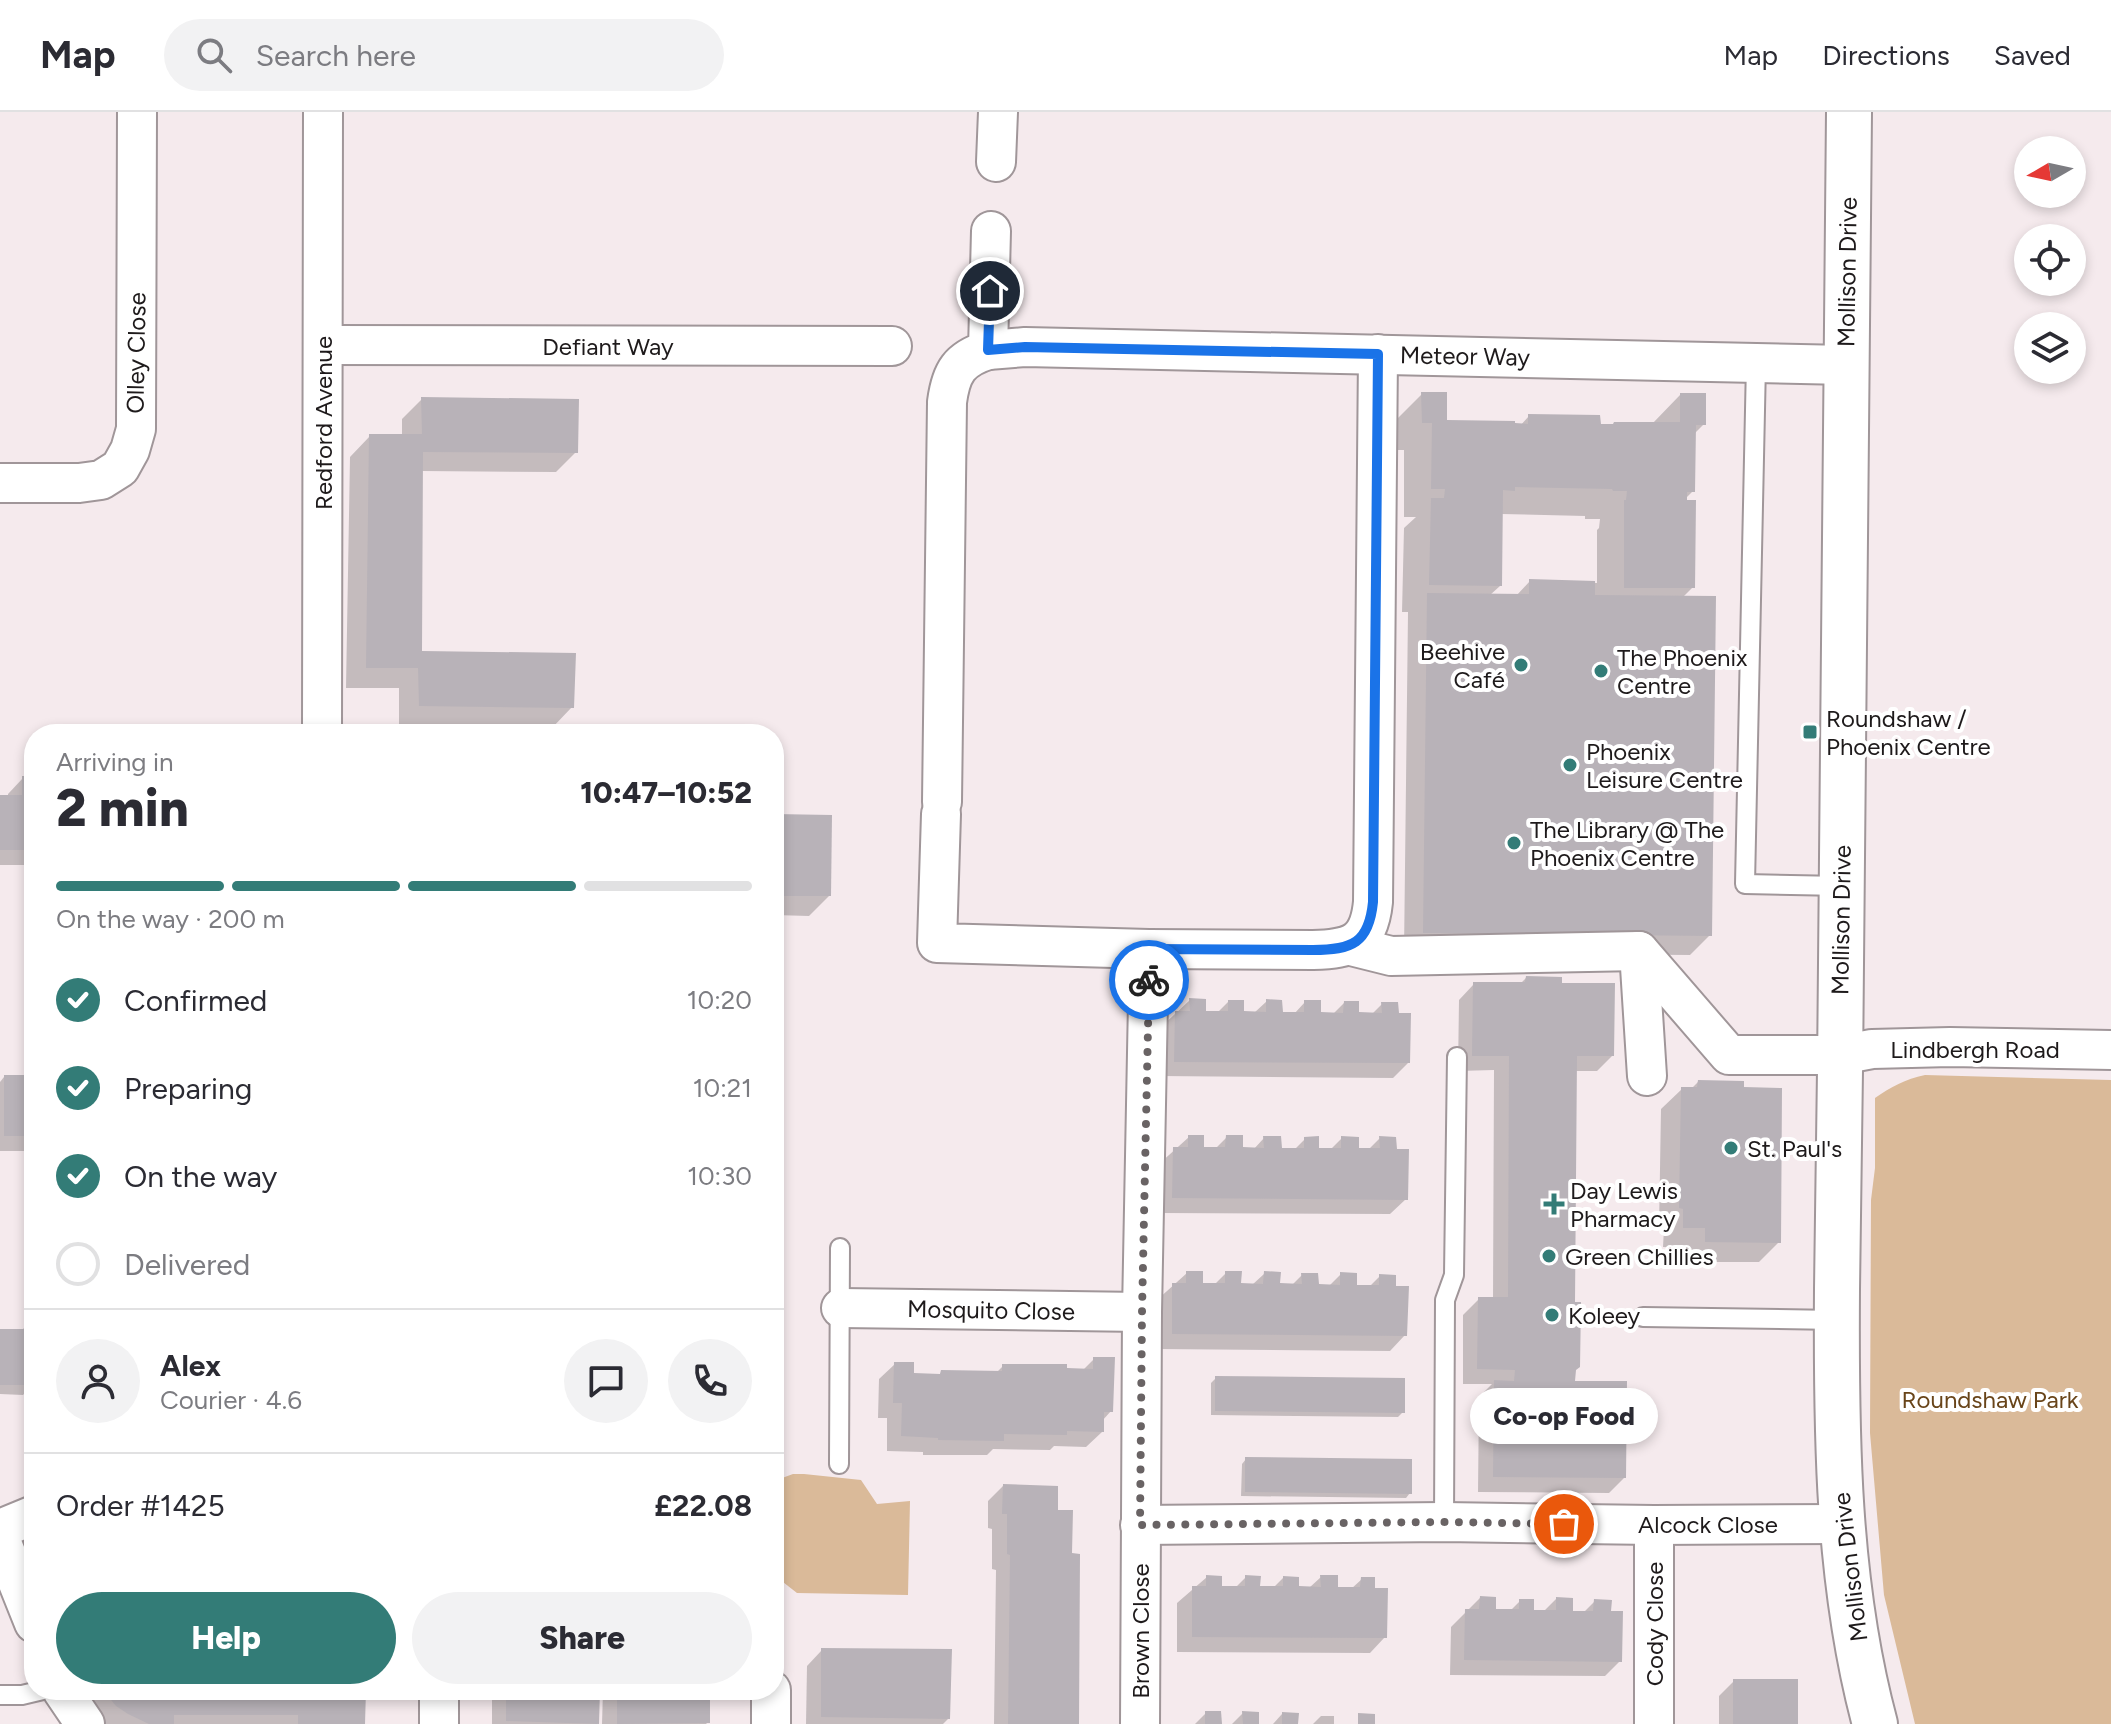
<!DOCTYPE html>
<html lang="en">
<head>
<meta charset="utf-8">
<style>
	body { margin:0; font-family:Figtree,sans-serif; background:#f2f2f3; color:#2b2b33; height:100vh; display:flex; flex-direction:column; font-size:30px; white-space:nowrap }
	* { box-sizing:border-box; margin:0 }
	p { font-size:26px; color:#7c7c81 }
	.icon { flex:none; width:44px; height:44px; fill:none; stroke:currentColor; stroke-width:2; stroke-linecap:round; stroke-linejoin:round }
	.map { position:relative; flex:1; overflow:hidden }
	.drawer { position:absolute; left:24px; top:612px; width:760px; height:976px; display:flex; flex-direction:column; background:#fff; border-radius:32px; box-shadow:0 4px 12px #0003 }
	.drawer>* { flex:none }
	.needle { width:52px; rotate:261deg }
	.fabs { position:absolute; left:2014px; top:24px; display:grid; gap:16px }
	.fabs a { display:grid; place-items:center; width:72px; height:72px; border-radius:50%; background:#fff; box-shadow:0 4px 12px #0003; font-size:40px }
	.pin { position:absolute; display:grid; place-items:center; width:68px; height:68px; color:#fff; margin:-34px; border:4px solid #fff; border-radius:50%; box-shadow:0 2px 8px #0007 }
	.courier { position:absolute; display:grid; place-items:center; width:80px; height:80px; margin:-40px; border:6px solid #1a73e8; border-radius:50%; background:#fff; color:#222; box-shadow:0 2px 10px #0007 }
	.bubble { position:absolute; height:56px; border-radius:28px; background:#fff; box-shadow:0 4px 12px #0003; font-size:26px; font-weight:800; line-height:56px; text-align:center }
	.summary em { font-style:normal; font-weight:800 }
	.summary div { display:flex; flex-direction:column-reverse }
	.summary { display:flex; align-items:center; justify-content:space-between; height:136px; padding:0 32px }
	h1 { font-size:52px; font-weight:800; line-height:60px }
	.bar { display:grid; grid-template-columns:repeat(4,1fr); gap:12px 8px; align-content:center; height:96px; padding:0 32px }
	.bar i { height:10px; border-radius:6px; background:#e1e1e2 }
	.bar .selected { background:#337c77 }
	.bar p { grid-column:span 4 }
	.line { display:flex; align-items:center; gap:20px; padding:0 32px; border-top:2px solid #e1e1e2 }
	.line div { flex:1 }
	.round { display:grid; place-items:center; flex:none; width:84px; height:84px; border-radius:42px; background:#f2f2f3 }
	ol { padding:0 32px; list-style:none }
	li { display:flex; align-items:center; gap:24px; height:88px }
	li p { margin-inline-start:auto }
	li .icon { padding:8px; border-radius:50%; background:#337c77; color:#fff; stroke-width:4 }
	li:last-child { color:#7c7c81 }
	li i { width:44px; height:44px; border:4px solid #e1e1e2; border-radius:50% }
	.primary-button { display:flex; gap:16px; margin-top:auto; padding:16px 32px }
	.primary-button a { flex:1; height:92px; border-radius:48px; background:#337c77; color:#fff; font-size:32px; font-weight:800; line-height:92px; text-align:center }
	.primary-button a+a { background:#f2f2f3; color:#2b2b33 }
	header { display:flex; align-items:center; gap:48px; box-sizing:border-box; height:112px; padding:0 40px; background:#fff; border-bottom:2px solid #e1e1e2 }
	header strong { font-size:38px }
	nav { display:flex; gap:44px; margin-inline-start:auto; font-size:28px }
	.search { width:560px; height:72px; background:#f2f2f3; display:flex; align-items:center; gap:20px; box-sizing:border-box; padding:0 28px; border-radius:44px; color:#7c7c81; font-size:30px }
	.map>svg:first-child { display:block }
	.green { fill:#daba99 }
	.shadow { fill:#0003; fill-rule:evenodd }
	.building { fill:#b8b2b8 }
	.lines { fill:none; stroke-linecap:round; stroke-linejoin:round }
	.lane-casing { stroke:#a09699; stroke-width:22 }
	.street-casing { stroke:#a09699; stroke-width:42 }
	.secondary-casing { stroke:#a09699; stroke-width:48 }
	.lane { stroke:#fff; stroke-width:18 }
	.street { stroke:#fff; stroke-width:38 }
	.secondary { stroke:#fff; stroke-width:44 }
	.done { stroke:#696364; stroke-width:8; stroke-dasharray:0 14.4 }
	.route { stroke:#1a73e8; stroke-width:10 }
	.poi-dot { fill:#337c77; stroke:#fff; stroke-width:3 }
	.labels { text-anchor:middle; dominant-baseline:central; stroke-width:8; stroke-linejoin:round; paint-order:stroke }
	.street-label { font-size:24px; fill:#1e1a1b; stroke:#fff }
	.poi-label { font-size:24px; fill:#1e1a1b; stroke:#fff; text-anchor:start }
	.park-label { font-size:24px; fill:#69451a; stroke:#fff }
</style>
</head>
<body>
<header>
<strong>Map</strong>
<div class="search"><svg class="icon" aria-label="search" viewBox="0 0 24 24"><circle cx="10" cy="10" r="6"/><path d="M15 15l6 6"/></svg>Search here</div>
<nav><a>Map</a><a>Directions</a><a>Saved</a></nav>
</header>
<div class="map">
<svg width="2111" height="1612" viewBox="0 0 2111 1612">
	<rect width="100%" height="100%" fill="#f5eaed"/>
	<!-- green -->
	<g class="green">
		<path d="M 1925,963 L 2111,968 L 2111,1612 L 1915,1612 L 1884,1483 L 1870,1321 L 1871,1088 L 1875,1056 L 1875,986 C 1891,975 1905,967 1925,963 Z"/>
		<polygon points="793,1362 804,1362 861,1368 877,1392 910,1389 908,1483 797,1481 774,1463 774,1369"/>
	</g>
	<!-- shadow -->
	<g class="shadow">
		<path d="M 1422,282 L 1445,310 L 1520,314 L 1529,304 L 1599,314 L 1652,312 L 1680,283 L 1704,312 L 1694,322 L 1693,379 L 1685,387 L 1693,475 L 1682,486 L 1710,823 L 1690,843 L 1404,841 L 1408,500 L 1402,500 L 1404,416 L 1416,405 L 1404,405 L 1404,338 L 1394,338 L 1394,310 ZM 1501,402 L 1585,404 L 1585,407 L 1600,407 L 1599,416 L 1597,418 L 1597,471 L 1530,469 L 1516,484 L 1490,483 L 1500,474 Z"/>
		<polygon points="422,287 576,340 556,360 421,359 420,541 572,595 552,616 399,614 399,576 346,576 350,345 370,324 402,324 402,307"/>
		<polygon points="23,666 34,666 34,753 0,753 0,685 8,685 8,682"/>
		<polygon points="774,704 829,784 809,804 774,803"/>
		<polygon points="1526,866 1560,873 1612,944 1597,959 1575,959 1573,1192 1573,1271 1624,1366 1609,1381 1478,1380 1479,1285 1492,1272 1463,1272 1463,1203 1479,1187 1493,1187 1494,958 1458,959 1459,888 1474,872 1520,872"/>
		<polygon points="1190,888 1204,901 1217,901 1228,890 1242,901 1254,901 1267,889 1281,902 1294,902 1305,890 1319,902 1333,902 1344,891 1358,902 1371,903 1382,892 1408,951 1393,966 1159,964 1160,916"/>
		<polygon points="4,965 34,965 34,1039 0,1039 0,970"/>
		<polygon points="1698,970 1779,1130 1759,1150 1686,1150 1686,1136 1663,1135 1664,1116 1659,1116 1661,997 1682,977 1691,977"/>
		<polygon points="1189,1025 1202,1037 1215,1037 1227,1025 1241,1037 1253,1038 1264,1026 1280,1038 1294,1038 1305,1027 1317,1038 1330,1038 1342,1026 1357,1038 1368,1038 1380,1026 1406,1087 1390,1102 1158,1101 1159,1052"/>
		<polygon points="1187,1161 1201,1173 1214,1173 1226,1161 1239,1173 1252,1173 1264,1162 1278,1173 1291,1174 1302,1163 1317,1174 1329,1174 1341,1162 1355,1175 1369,1175 1380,1164 1394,1176 1405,1223 1390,1239 1157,1237 1157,1188"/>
		<polygon points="34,1207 34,1271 23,1283 0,1282 0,1219 23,1217"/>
		<polygon points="1094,1247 1111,1299 1102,1309 1102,1320 1086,1335 1054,1334 1050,1338 993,1337 987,1343 923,1343 923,1340 887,1339 887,1306 878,1306 879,1267 895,1252 912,1263 938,1264 942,1260 996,1261 1003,1254 1082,1259"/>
		<polygon points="1216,1266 1403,1300 1398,1305 1211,1303 1211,1271"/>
		<polygon points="1246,1347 1410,1381 1406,1386 1241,1384 1242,1352"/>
		<polygon points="1003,1374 1056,1400 1077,1612 994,1612 996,1458 992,1457 992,1417 988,1416 988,1389"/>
		<polygon points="1207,1465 1220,1476 1235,1476 1246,1465 1258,1476 1273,1476 1283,1466 1296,1476 1309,1476 1321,1465 1336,1477 1351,1477 1362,1467 1385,1525 1370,1541 1177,1540 1177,1491"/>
		<polygon points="1480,1486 1494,1499 1510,1499 1520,1489 1532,1500 1543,1500 1556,1487 1571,1501 1583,1501 1595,1489 1609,1501 1620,1549 1605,1564 1450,1563 1451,1515"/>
		<polygon points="822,1538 948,1607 943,1612 806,1612 807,1554"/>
		<polygon points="1734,1569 1796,1612 1719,1612 1719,1584"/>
		<polygon points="88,1578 364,1578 363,1612 95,1612 83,1597 92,1588"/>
		<polygon points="492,1578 598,1578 597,1612 492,1612"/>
		<polygon points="603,1578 708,1578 708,1610 706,1612 602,1612"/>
		<polygon points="1206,1601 1220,1612 1195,1612"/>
		<polygon points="1243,1601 1257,1612 1232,1612"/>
		<polygon points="1282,1602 1296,1612 1273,1612"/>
		<polygon points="1321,1604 1334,1604 1334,1612 1313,1612"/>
	</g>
	<!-- building -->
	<g class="building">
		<polygon points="1421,280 1447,280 1447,308 1515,309 1515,311 1528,312 1528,302 1600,303 1601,312 1613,312 1614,310 1680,310 1680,281 1706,281 1706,313 1696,313 1695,380 1687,380 1687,388 1696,388 1695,476 1624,476 1624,388 1626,388 1627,379 1613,379 1612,377 1515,375 1515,379 1503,378 1502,474 1429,473 1431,386 1444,386 1445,377 1431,377 1432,311 1422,311"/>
		<polygon points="421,285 579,287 578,341 423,340 422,539 576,541 574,596 419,594 418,556 366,556 369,322 422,322"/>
		<polygon points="1529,467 1595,469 1595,483 1716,484 1712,824 1423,821 1427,481 1529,482"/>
		<polygon points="22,664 34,664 34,738 0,738 0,683 22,683"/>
		<polygon points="774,702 832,703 831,784 774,784"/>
		<polygon points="1526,864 1562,865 1562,871 1615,871 1614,944 1577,944 1575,1190 1581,1190 1580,1255 1576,1258 1575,1269 1627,1269 1626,1366 1493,1365 1494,1268 1514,1269 1515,1258 1477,1257 1478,1185 1508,1185 1509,944 1472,944 1473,870 1525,870"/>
		<polygon points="1189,886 1206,887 1206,899 1228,899 1228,888 1244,888 1244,899 1266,900 1266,887 1282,888 1283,900 1304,900 1304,888 1321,888 1321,900 1343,901 1344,889 1359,889 1359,900 1382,901 1381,890 1398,890 1399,901 1411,901 1410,951 1174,950 1175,899 1190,899"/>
		<rect x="4" y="963" width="30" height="61"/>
		<polygon points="1698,968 1744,969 1744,975 1782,976 1781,1131 1705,1130 1705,1116 1683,1116 1683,1097 1679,1096 1681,975 1697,975"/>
		<polygon points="1188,1023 1204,1023 1204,1035 1225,1035 1226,1023 1243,1023 1243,1035 1264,1036 1263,1024 1281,1024 1282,1036 1304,1036 1304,1025 1319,1024 1319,1036 1341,1036 1341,1024 1359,1025 1359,1036 1380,1036 1379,1024 1396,1025 1397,1037 1409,1037 1408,1088 1172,1086 1173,1035 1188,1035"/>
		<polygon points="774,1133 783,1133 782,1204 779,1205 778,1211 783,1211 781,1282 774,1282"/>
		<polygon points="1186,1159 1203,1159 1203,1171 1225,1171 1225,1159 1242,1159 1241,1171 1263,1172 1264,1159 1281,1160 1280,1171 1302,1172 1301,1161 1318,1161 1319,1172 1340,1173 1340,1160 1357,1161 1357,1173 1379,1173 1379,1162 1396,1163 1396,1174 1409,1174 1407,1224 1172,1222 1172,1171 1186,1171"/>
		<rect x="0" y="1217" width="34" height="56"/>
		<polygon points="1093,1245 1115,1245 1113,1300 1104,1300 1104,1320 1067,1319 1067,1323 1004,1322 1004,1329 938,1328 938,1326 901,1324 902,1291 893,1291 894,1250 914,1250 914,1261 940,1262 941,1258 1002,1259 1002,1252 1067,1252 1067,1256 1093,1257"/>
		<polygon points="1215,1264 1405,1266 1405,1301 1215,1299"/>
		<polygon points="1245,1345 1412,1347 1412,1382 1245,1380"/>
		<polygon points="1003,1372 1058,1374 1058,1398 1073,1398 1072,1441 1080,1442 1079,1612 1008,1612 1010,1443 1007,1442 1007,1402 1002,1402"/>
		<polygon points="1206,1463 1222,1464 1222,1474 1245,1474 1245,1463 1261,1464 1260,1474 1283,1474 1283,1464 1299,1465 1299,1474 1321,1475 1320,1463 1338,1463 1338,1475 1360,1475 1361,1465 1375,1465 1375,1476 1388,1476 1387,1526 1192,1525 1192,1474 1206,1474"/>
		<polygon points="1480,1484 1496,1485 1496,1497 1519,1497 1519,1487 1534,1487 1534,1498 1556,1498 1556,1485 1573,1486 1573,1499 1593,1499 1594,1487 1612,1488 1611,1499 1623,1499 1622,1550 1464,1548 1465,1497 1479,1497"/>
		<polygon points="821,1536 952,1537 950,1607 821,1605"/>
		<rect x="1733" y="1567" width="65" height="45"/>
		<polygon points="103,1578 366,1578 365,1612 298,1612 298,1603 174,1603 174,1612 149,1612 128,1602 116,1594"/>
		<polygon points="506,1578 600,1578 599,1612 506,1609"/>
		<polygon points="617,1578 710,1578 710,1611 617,1612"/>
		<polygon points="1205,1599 1221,1599 1222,1612 1205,1612"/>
		<polygon points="1242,1599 1259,1600 1259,1612 1243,1612"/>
		<polygon points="1282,1600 1299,1601 1298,1612 1282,1612"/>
		<polygon points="1358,1601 1375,1602 1375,1612 1358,1612"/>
	</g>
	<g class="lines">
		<defs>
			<g id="lane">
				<polyline points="1756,251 1745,772 1842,774"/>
				<polyline points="1643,1205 1837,1208"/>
				<polyline points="839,1352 840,1136"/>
				<polyline points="1444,1410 1445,1188 1454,1163 1457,945"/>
				<polyline points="0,1583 22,1583 43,1578"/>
			</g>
			<g id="street">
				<polyline points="996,50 998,0"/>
				<polyline points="323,233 892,234"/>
				<polyline points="988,238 1025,235 1846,253"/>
				<polyline points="0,371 79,371 101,368 120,356 130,338 136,317 137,0"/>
				<polyline points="322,622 323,0"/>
				<path d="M 942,690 L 947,290 C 951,260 959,247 988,238 L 991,119"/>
				<polyline points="941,702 937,831 1149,837"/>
				<polyline points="1351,834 1391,844 1639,839 1729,943 1840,943 1872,937 1950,935 2111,938"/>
				<polyline points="1639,839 1647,964"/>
				<polyline points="841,1196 1142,1200"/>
				<polyline points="1140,1413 1444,1410 1654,1413 1843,1412"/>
				<polyline points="0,1417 34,1403"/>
				<polyline points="0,1426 34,1511"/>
				<polyline points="62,1578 85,1612"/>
				<polyline points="439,1612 439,1578"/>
				<polyline points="771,1612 771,1578"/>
				<path d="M 1140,1612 L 1142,1200 L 1149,837 L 1313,838 C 1352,837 1369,831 1373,790 L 1378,242"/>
				<polyline points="1654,1612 1654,1413"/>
			</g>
			<path id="secondary" d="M 1849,0 C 1847,319 1843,638 1840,958 C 1839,1031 1838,1104 1837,1177 C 1836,1322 1837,1471 1875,1612"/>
		</defs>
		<!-- lane casing -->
		<use href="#lane" class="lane-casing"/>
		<!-- street casing -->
		<use href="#street" class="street-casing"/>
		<!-- secondary casing -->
		<use href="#secondary" class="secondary-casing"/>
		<!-- lane -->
		<use href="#lane" class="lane"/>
		<!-- street -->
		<use href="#street" class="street"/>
		<!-- secondary -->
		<use href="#secondary" class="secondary"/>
	</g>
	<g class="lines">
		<!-- done -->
		<polyline class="done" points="1149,868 1142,1200 1140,1413 1444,1410 1564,1412"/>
		<!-- route -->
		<path class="route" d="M 990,179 L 988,238 L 1025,235 L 1378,242 L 1373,790 C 1369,831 1352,838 1313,838 L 1149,837 L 1149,868"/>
	</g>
	<!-- markers -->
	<g class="poi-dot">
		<circle cx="1521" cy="553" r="8"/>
		<circle cx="1601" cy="559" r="8"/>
		<rect x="1802" y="612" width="16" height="16" rx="4"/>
		<circle cx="1570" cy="653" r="8"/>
		<circle cx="1514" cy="731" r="8"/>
		<circle cx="1731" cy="1036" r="8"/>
		<path d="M1550 1080h8v8h8v8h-8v8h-8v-8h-8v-8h8z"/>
		<circle cx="1549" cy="1144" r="8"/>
		<circle cx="1552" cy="1203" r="8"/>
	</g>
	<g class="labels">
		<!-- street labels -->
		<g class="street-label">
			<text transform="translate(1847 160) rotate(-89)">Mollison Drive</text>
			<text x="608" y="234">Defiant Way</text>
			<text transform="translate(136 241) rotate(-89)">Olley Close</text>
			<text transform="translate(1465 244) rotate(1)">Meteor Way</text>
			<text transform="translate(323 311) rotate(-90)">Redford Avenue</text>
			<text transform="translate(1841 808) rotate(-89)">Mollison Drive</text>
			<text x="1975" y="937">Lindbergh Road</text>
			<text transform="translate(991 1198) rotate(1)">Mosquito Close</text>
			<text x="1708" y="1412">Alcock Close</text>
			<text transform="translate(1850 1455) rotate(-97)">Mollison Drive</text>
			<text transform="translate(1654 1512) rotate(-90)">Cody Close</text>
			<text transform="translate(1140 1519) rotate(-90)">Brown Close</text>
		</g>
		<!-- poi labels -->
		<g class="poi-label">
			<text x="1505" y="539" text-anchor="end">Beehive<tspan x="1505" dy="28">Café</tspan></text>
			<text x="1617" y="545">The Phoenix<tspan x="1617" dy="28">Centre</tspan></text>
			<text x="1826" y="606">Roundshaw /<tspan x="1826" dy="28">Phoenix Centre</tspan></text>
			<text x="1586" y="639">Phoenix<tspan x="1586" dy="28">Leisure Centre</tspan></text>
			<text x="1530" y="717">The Library @ The<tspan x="1530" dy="28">Phoenix Centre</tspan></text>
			<text x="1747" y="1036">St. Paul's</text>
			<text x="1570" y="1078">Day Lewis<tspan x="1570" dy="28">Pharmacy</tspan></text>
			<text x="1565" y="1144">Green Chillies</text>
			<text x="1568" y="1203">Koleey</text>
		</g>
		<!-- park labels -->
		<g class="park-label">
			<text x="1990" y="1287">Roundshaw Park</text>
		</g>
	</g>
</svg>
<div class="fabs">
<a><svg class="needle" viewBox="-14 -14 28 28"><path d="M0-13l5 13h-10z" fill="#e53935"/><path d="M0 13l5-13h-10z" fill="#7c7c81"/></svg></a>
<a><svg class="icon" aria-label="locate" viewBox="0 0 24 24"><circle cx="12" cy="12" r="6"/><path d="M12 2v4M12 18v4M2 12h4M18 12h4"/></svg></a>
<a><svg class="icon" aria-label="layers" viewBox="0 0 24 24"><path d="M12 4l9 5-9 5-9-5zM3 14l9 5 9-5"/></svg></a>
</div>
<div class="pin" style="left:1564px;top:1412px;background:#ea580c"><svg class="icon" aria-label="bag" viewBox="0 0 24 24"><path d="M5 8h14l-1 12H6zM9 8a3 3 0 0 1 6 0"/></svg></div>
<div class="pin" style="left:990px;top:179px;background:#1f2937"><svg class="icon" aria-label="home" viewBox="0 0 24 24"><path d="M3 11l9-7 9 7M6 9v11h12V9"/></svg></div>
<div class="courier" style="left:1149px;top:868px"><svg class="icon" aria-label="bike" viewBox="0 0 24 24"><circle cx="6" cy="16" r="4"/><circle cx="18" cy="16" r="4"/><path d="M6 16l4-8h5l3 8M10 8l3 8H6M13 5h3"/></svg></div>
<div class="bubble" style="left:1470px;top:1276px;width:188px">Co-op Food</div>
<section class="drawer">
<div class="summary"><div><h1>2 min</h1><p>Arriving in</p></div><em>10:47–10:52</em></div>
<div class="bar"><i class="selected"></i><i class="selected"></i><i class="selected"></i><i></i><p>On the way · 200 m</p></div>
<ol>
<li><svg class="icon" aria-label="check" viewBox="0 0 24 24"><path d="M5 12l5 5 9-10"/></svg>Confirmed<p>10:20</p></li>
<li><svg class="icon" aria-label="check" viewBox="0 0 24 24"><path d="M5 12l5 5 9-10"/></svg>Preparing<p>10:21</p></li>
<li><svg class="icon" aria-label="check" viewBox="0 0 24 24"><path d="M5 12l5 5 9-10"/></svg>On the way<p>10:30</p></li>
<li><i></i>Delivered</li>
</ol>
<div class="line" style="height:144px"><a class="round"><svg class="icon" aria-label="person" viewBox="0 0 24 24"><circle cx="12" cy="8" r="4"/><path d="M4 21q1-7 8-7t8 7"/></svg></a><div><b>Alex</b><p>Courier · 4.6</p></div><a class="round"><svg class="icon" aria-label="chat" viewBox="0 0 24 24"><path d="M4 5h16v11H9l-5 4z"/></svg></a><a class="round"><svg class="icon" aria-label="phone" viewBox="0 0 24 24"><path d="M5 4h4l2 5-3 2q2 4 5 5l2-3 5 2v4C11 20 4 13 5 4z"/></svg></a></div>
<div class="line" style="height:104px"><div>Order #1425</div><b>£22.08</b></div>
<div class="primary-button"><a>Help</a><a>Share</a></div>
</section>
</div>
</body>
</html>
